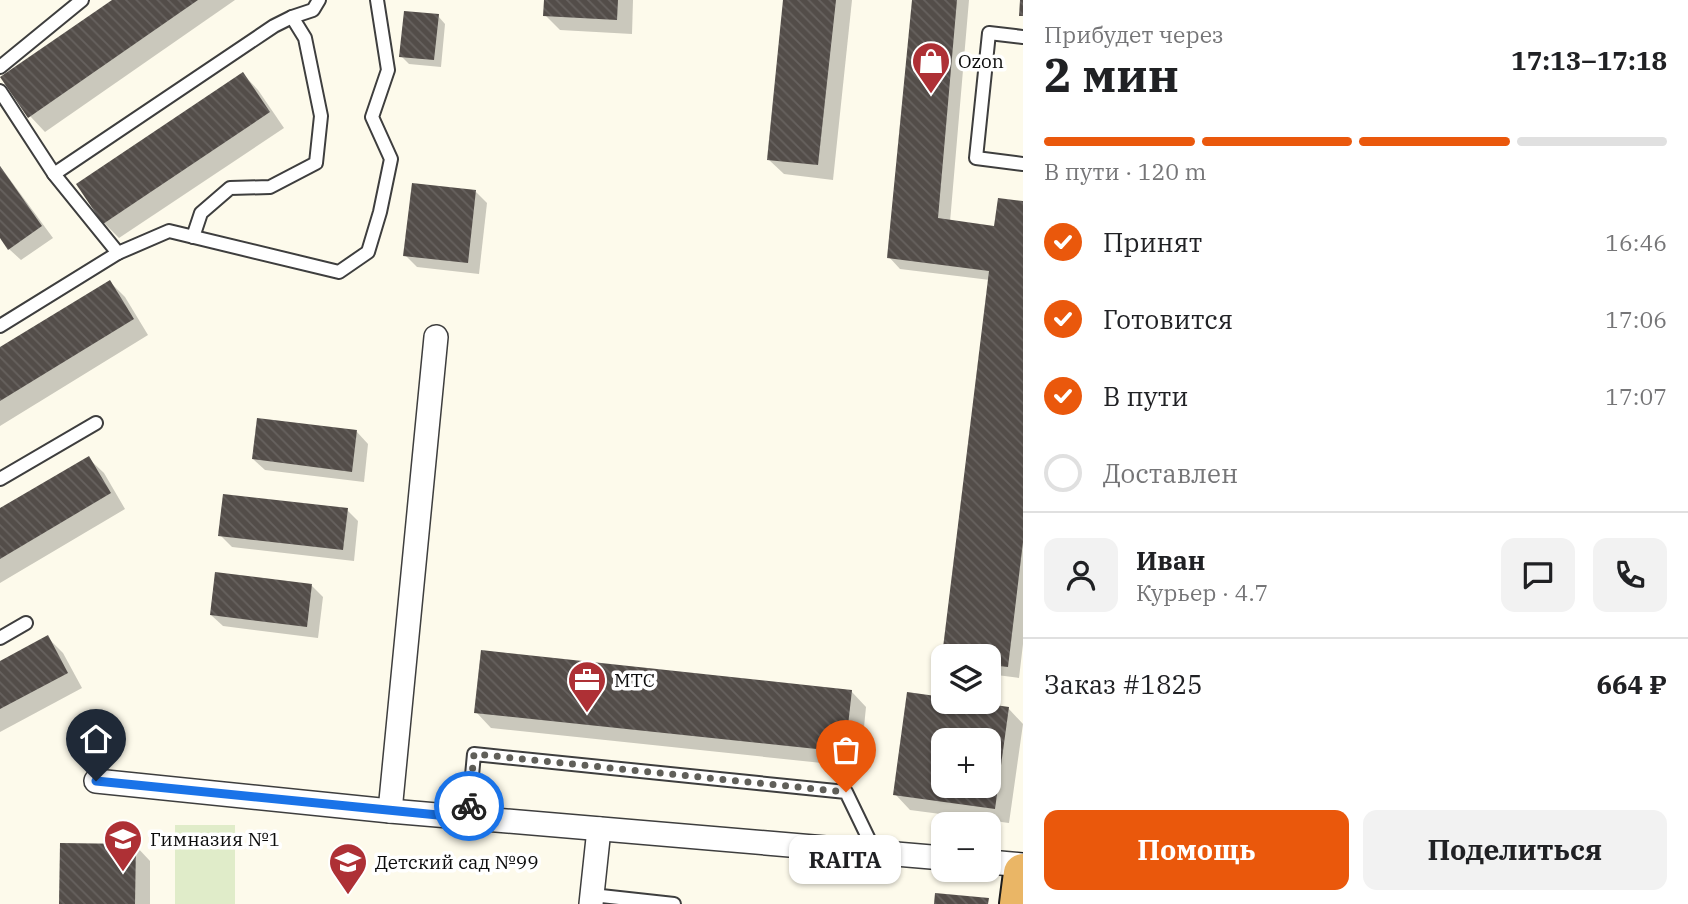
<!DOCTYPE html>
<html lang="ru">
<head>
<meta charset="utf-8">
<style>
	body { margin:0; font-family:"IBM Plex Serif",serif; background:#f2f2f2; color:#202124; height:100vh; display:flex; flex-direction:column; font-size:26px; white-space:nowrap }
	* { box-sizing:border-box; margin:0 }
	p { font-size:23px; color:#757577 }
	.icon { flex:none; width:38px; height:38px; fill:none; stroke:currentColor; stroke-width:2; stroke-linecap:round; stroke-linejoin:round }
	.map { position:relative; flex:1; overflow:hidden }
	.side { display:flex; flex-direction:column; background:#fff; width:665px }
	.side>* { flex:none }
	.fabs { position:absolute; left:931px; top:644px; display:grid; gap:14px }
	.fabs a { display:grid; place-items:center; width:70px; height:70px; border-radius:14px; background:#fff; box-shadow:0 2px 5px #0004; font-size:35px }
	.pin { position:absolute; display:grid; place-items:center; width:60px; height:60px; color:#fff; margin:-72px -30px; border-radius:50% 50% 50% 0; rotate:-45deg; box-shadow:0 0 7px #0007 }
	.pin .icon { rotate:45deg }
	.courier { position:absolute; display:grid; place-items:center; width:70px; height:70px; margin:-35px; border:5px solid #1a73e8; border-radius:50%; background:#fff; color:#222; box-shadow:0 2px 9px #0007 }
	.bubble { position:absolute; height:49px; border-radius:14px; background:#fff; box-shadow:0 2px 5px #0004; font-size:23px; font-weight:800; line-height:49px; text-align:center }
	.head em { font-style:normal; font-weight:800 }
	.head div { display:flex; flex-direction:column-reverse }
	.head { display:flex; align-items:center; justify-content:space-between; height:119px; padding:0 21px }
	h1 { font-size:46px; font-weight:800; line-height:52px }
	.bar { display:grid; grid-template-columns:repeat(4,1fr); gap:10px 7px; align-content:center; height:84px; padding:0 21px }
	.bar i { height:9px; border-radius:5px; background:#e0e0e0 }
	.bar .current { background:#ea580c }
	.bar p { grid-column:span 4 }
	.line { display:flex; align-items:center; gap:18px; padding:0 21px; border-top:2px solid #e0e0e0 }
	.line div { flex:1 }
	.round { display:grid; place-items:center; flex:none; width:74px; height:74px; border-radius:14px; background:#f2f2f2 }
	ol { padding:0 21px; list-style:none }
	li { display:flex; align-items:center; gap:21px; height:77px }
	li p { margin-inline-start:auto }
	li .icon { padding:7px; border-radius:50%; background:#ea580c; color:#fff; stroke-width:4 }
	li:last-child { color:#757577 }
	li i { width:38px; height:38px; border:4px solid #e0e0e0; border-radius:50% }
	.action { display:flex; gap:14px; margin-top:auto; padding:14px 21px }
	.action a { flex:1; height:80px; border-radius:14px; background:#ea580c; color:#fff; font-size:28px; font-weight:800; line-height:80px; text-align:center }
	.action a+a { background:#f2f2f2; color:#202124 }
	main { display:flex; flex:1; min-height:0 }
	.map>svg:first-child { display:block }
	.pitch { fill:#e0ecc9 }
	.shadow { fill:#0003; fill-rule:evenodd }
	.building { fill:url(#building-back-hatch); fill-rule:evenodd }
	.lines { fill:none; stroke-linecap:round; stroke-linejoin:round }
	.service-casing { stroke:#3e3e3e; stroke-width:16 }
	.minor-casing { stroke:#3e3e3e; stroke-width:26 }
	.trunk-casing { stroke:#1c1c1c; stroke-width:42 }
	.service { stroke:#fff; stroke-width:12 }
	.minor { stroke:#fff; stroke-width:23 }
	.trunk { stroke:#eab666; stroke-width:38 }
	.done { stroke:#605f59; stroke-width:7; stroke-dasharray:0 12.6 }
	.route { stroke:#1a73e8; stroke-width:9 }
	.labels { text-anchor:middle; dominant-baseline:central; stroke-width:7; stroke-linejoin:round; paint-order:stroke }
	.poi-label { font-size:19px; fill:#0b0b0b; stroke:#fff; text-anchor:start }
</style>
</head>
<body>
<main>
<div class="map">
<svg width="1023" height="904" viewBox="0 0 1023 904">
	<defs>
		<pattern id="building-back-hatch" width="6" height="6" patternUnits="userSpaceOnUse" patternTransform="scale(1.75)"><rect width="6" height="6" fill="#534d49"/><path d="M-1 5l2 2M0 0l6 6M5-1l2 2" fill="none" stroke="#67625f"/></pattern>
	</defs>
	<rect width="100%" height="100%" fill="#fdfaeb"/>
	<!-- pitch -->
	<rect class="pitch" x="175" y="825" width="60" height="79"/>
	<!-- shadow -->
	<g class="shadow">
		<polygon points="115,0 235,0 45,132 30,116"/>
		<polygon points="546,0 633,0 632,34 560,30 545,15"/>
		<polygon points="785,0 852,0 833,180 784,174 768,159"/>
		<polygon points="913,0 969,0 950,222 996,228 1023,203 1023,644 1019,678 989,674 989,656 944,656 990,280 900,269 889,257"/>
		<polygon points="438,16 445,24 441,67 409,64 401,56"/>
		<polygon points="243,74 258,90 284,128 119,238 104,223"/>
		<polygon points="0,166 53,238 21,260 9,249 0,235"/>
		<polygon points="475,191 487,203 479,274 417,267 405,255"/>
		<polygon points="110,282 125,297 148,335 0,426 0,349"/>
		<polygon points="357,432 368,444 364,482 265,470 253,459"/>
		<polygon points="88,458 104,473 125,509 0,583 0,510"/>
		<polygon points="347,510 358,521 354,561 232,547 220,535"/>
		<polygon points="311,585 323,597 318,638 223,626 211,615"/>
		<polygon points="48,638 63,653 82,688 0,732 0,663"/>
		<polygon points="851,691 866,707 860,767 491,728 476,712"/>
		<path d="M 909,694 L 943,699 L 943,702 L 961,702 L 1008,708 L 1023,724 L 1009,823 L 910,810 L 895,794 ZM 943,740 L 989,740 L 989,786 L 943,786 Z"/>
		<polygon points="135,845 150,861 150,904 61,904"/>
	</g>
	<!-- building -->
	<g class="building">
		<polygon points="112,0 198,0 28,118 0,77"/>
		<polygon points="544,0 618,0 617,20 543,16"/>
		<polygon points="783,0 836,0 818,165 767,160"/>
		<polygon points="912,0 957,0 938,218 994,226 998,198 1023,201 1023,542 1008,667 989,665 989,656 942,656 989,271 887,258"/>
		<polygon points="1020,0 1023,0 1023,16 1019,16"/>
		<polygon points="404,11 439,14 434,60 399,57"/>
		<polygon points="243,72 270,112 103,224 76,184"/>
		<polygon points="0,166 42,226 8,250 0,238"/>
		<polygon points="412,183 476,190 468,263 403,256"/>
		<polygon points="110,280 134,319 0,401 0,347"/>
		<polygon points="257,418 357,430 352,472 252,459"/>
		<polygon points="89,456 111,493 0,559 0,508"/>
		<polygon points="223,494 348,508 343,550 218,536"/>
		<polygon points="215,572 312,584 307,627 210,615"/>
		<polygon points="48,635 68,673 0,709 0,661"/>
		<polygon points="481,650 852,690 845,752 474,713"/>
		<path d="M 907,692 L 943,697 L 943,702 L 974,702 L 1009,707 L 995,809 L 893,795 ZM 943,740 L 989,740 L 989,786 L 943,786 Z"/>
		<polygon points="60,843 136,844 135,904 59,904"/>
		<polygon points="935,893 989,898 988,904 934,904"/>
	</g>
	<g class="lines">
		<defs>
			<g id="service">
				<polyline points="1023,37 989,33 976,158 1023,164"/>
				<polyline points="0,67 82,0"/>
				<polyline points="0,91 54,174 274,26 292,17 313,10 319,0"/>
				<polyline points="54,174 118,253"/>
				<polyline points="193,237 201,213 230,188 270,187 316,163 321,116 305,38 292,17"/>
				<polyline points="0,326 118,253 169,231 339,272 368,252 380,212 391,159 372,117 388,70 377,0"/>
				<polyline points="0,479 96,423"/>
				<polyline points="0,638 26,623"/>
				<polyline points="468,818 474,754 846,792 875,852"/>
				<polyline points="592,895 674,904"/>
			</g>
			<g id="minor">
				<polyline points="96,781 390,811 943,858"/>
				<polyline points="390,811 436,337"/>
				<polyline points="989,862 1023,865"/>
				<polyline points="591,904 599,829"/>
			</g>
			<polyline id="trunk" points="1019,904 1023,873"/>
		</defs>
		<!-- service casing -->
		<use href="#service" class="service-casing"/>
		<!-- minor casing -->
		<use href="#minor" class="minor-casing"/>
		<!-- trunk casing -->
		<use href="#trunk" class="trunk-casing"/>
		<!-- service -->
		<use href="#service" class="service"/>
		<!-- minor -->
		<use href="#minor" class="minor"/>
		<!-- trunk -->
		<use href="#trunk" class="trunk"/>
	</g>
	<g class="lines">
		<!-- done -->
		<polyline class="done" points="469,806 474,754 846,792"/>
		<!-- route -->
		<polyline class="route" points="96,781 468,818 469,806"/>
	</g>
	<!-- icons -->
	<defs>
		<symbol id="shop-pin" viewBox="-11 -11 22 30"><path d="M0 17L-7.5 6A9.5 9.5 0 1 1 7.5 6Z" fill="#ae3035" stroke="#fff"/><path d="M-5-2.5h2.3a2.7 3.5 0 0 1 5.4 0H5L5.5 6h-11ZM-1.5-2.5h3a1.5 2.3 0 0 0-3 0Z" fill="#fff"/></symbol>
		<symbol id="office-pin" viewBox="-11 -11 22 30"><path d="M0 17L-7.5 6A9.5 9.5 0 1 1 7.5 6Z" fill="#ae3035" stroke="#fff"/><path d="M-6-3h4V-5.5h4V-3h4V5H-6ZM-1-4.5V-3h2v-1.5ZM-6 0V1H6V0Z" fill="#fff"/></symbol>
		<symbol id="school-pin" viewBox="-11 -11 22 30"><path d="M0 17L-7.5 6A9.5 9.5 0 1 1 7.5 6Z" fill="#ae3035" stroke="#fff"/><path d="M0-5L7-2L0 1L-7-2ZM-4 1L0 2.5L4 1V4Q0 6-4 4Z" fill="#fff"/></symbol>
	</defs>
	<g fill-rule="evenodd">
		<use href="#shop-pin" x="909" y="39" width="44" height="60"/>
		<use href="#office-pin" x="565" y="658" width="44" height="60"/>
		<use href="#school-pin" x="101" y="817" width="44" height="60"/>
		<use href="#school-pin" x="326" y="840" width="44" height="60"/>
	</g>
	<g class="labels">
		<!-- poi labels -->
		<g class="poi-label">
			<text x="958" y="61">Ozon</text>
			<text x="614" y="680">МТС</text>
			<text x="150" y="839">Гимназия №1</text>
			<text x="375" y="862">Детский сад №99</text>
		</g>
	</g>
</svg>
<div class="fabs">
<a><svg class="icon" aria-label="layers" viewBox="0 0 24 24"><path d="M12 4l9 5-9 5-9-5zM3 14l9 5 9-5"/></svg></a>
<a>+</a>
<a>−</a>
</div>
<div class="pin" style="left:846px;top:792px;background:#ea580c"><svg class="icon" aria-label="bag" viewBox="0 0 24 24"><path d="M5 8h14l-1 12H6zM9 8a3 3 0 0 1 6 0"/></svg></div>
<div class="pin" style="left:96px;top:781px;background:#1f2937"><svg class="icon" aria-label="home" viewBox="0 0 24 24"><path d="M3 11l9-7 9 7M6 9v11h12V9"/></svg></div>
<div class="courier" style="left:469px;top:806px"><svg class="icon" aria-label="bike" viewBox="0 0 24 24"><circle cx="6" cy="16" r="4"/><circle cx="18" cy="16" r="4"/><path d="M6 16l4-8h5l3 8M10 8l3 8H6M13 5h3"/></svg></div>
<div class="bubble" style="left:789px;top:835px;width:112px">RAITA</div>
</div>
<section class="side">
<div class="head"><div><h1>2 мин</h1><p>Прибудет через</p></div><em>17:13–17:18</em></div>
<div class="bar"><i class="current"></i><i class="current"></i><i class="current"></i><i></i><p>В пути · 120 m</p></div>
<ol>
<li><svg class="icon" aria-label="check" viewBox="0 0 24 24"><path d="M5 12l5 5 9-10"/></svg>Принят<p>16:46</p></li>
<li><svg class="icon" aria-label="check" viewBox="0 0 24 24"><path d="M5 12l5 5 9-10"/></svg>Готовится<p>17:06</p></li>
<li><svg class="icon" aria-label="check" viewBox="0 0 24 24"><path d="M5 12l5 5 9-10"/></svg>В пути<p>17:07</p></li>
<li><i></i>Доставлен</li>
</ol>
<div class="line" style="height:126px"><a class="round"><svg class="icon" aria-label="person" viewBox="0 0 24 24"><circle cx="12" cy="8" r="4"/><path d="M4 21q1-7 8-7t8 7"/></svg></a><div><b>Иван</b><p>Курьер · 4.7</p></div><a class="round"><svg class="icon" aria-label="chat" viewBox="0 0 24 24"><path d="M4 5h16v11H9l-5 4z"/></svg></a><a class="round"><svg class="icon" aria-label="phone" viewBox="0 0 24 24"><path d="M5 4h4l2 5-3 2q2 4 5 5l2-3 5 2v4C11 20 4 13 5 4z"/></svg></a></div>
<div class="line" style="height:91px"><div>Заказ #1825</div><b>664 ₽</b></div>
<div class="action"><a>Помощь</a><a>Поделиться</a></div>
</section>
</main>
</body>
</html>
